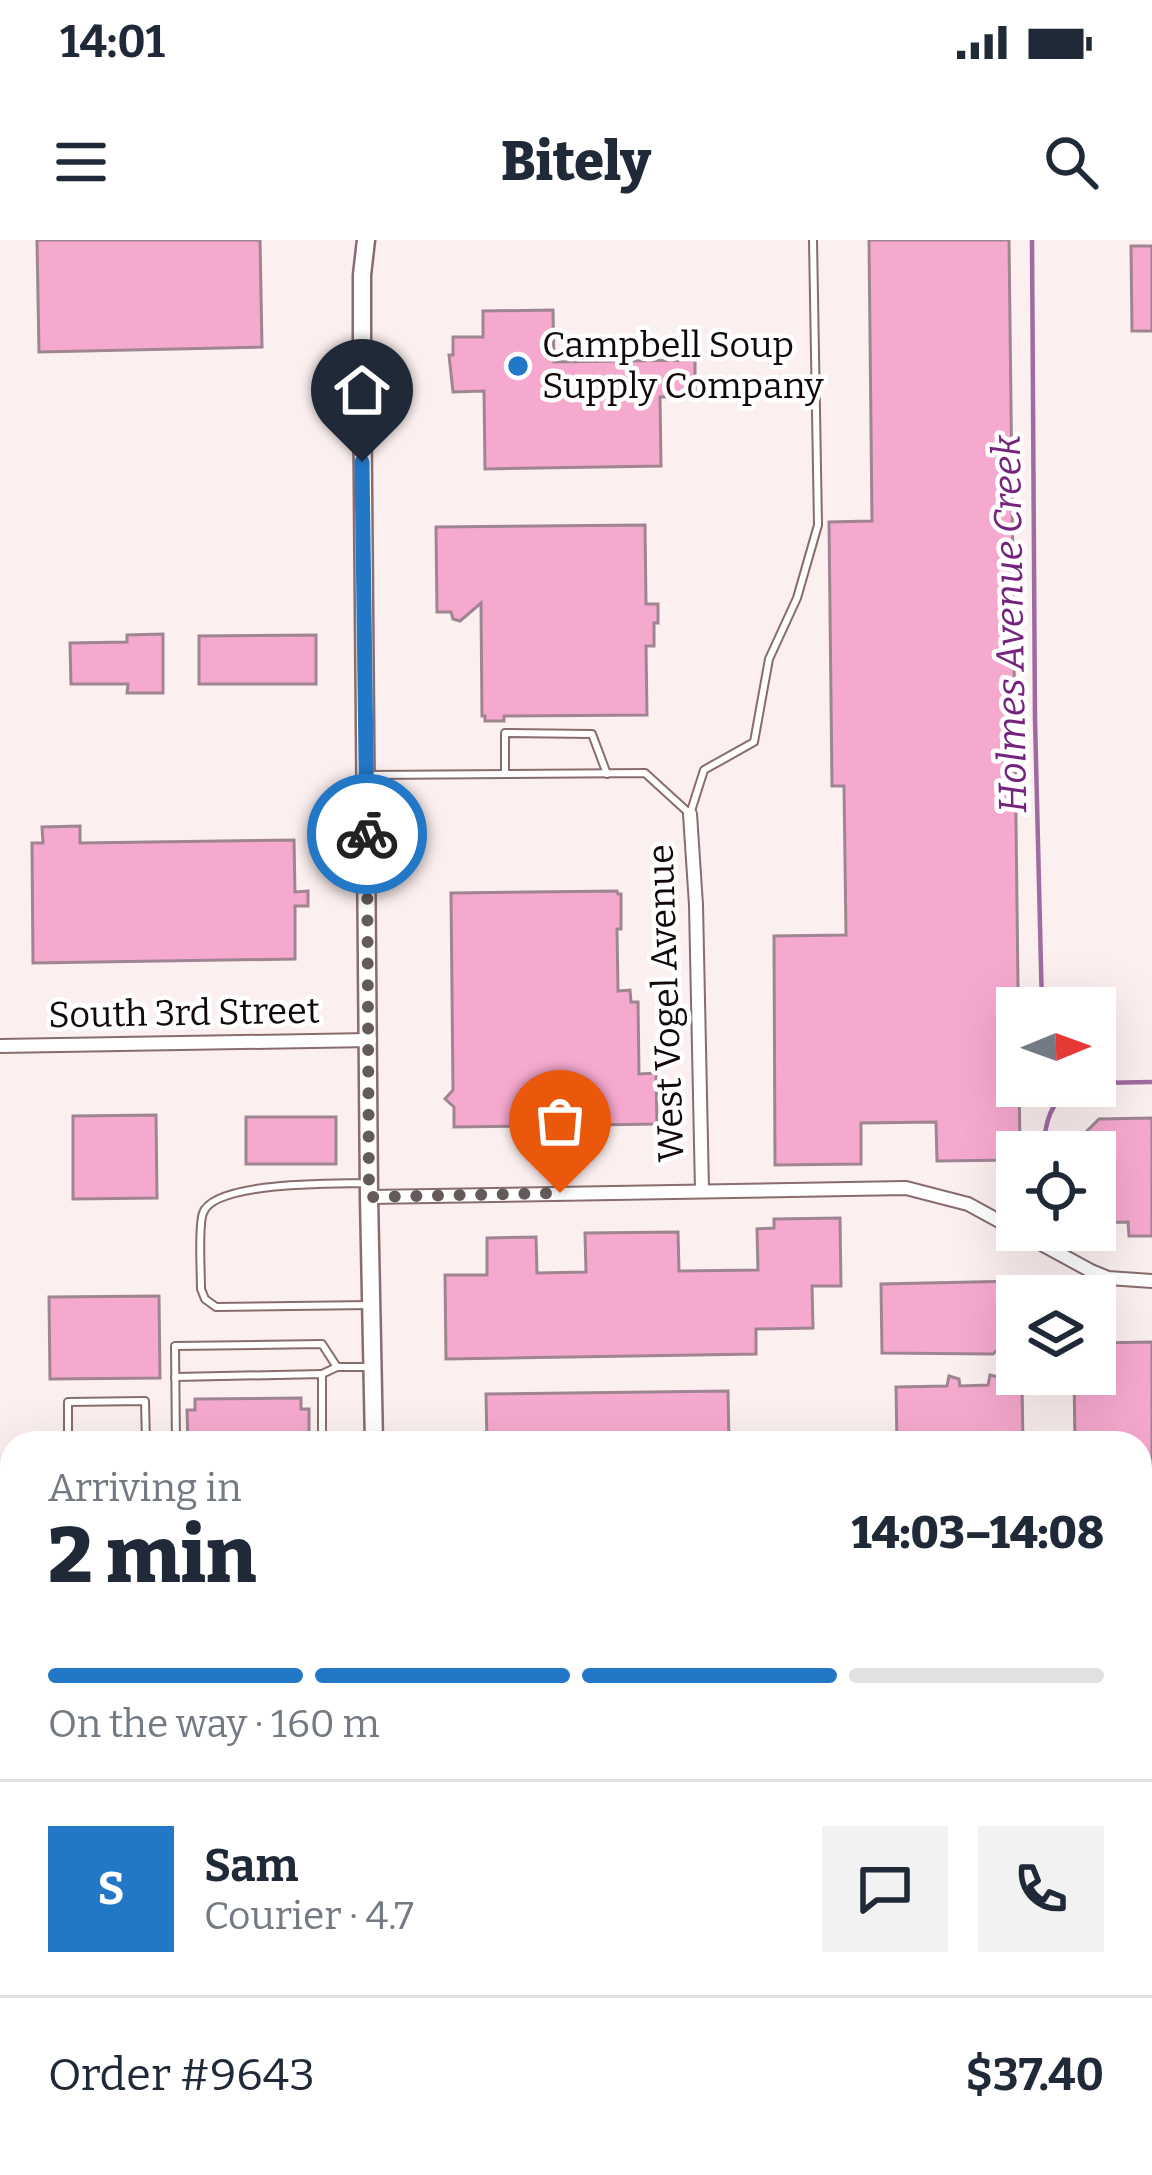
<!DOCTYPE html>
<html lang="en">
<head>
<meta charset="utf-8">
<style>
	body { margin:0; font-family:Bitter,serif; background:#f2f2f3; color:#1f2937; height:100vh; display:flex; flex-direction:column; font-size:45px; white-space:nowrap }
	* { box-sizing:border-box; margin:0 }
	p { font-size:39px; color:#747a83 }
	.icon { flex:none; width:66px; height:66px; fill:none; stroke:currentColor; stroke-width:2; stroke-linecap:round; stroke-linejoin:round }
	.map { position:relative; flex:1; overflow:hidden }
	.details { position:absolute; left:0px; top:1191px; width:1152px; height:744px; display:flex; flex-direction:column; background:#fff; border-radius:36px 36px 0 0; box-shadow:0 12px 48px #0002 }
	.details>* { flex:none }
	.needle { width:78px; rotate:89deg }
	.controls { position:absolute; left:996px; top:747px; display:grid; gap:24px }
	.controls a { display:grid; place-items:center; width:120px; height:120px; border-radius:0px; background:#fff; box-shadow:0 12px 48px #0002; font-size:60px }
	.pin { position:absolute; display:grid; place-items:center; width:102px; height:102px; color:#fff; margin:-123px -51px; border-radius:50% 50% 50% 0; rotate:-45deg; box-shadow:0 0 12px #0007 }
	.pin .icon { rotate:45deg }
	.courier { position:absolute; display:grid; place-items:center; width:120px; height:120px; margin:-60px; border:9px solid #2278c6; border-radius:50%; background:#fff; color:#222; box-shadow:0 3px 15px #0007 }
	.summary em { font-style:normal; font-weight:800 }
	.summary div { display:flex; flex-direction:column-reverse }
	.summary { display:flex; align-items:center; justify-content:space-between; height:204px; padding:0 48px }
	h1 { font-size:78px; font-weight:800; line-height:90px }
	.bar { display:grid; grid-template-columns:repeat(4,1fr); gap:18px 12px; align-content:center; height:144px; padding:0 48px }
	.bar i { height:15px; border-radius:9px; background:#e0e1e3 }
	.bar .current { background:#2278c6 }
	.bar p { grid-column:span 4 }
	.line { display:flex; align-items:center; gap:30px; padding:0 48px; border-top:3px solid #e0e1e3 }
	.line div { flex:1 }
	.round { display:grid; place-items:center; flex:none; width:126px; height:126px; border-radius:0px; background:#f2f2f3 }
	.status { display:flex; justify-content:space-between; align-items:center; height:84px; padding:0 60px; background:#fff; direction:ltr }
	.status svg { height:33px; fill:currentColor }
	header { display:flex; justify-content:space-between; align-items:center; height:156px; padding:0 48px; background:#fff; font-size:54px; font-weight:800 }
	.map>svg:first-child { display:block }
	.green { fill:#edb381 }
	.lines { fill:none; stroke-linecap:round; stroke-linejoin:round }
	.stream { stroke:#9f6ca1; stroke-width:4.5 }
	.building { fill:#f6a9cf; stroke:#9f8591; stroke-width:3 }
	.lane-casing { stroke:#886c6e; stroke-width:10 }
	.street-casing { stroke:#886c6e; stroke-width:16 }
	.secondary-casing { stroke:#886c6e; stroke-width:21 }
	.primary-casing { stroke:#886c6e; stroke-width:22 }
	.lane { stroke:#fff; stroke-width:6 }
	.street { stroke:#fff; stroke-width:12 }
	.secondary { stroke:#fff; stroke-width:16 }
	.primary { stroke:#fff; stroke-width:18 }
	.done { stroke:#655a5a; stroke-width:12; stroke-dasharray:0 21.6 }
	.route { stroke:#2278c6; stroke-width:15 }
	.poi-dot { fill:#2278c6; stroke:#fff; stroke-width:4.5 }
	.labels { text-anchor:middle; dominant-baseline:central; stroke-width:9; stroke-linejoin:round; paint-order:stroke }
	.poi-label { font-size:36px; fill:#14090a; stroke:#fff; text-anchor:start }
	.street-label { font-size:36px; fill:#14090a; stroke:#fff }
	.water-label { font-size:39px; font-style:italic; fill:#75247d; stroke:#fff }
</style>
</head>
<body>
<div class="status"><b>14:01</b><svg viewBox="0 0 49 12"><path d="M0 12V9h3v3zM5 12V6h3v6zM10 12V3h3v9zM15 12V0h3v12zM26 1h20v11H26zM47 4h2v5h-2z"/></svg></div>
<header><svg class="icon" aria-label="menu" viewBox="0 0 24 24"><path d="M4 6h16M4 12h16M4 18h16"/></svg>Bitely<svg class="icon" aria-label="search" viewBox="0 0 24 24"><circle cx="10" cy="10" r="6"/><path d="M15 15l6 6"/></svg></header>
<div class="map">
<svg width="1152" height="1935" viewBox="0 0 1152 1935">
	<rect width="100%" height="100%" fill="#fcefef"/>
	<!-- green -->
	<g class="green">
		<polygon points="12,1757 12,1864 0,1865 0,1758"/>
		<polygon points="216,1923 657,1923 657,1935 226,1935"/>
	</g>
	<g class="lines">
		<!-- stream -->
		<g class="stream">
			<polyline points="1032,0 1035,479 1042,768"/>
			<polyline points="1095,843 1152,842"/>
			<path d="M 1043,912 C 1045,883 1049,860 1077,846"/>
		</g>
	</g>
	<!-- building -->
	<g class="building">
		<polygon points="37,0 260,0 262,107 39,112"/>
		<polygon points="869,0 1009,0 1020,912 1017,912 1017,920 937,921 936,882 861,883 861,924 775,925 774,696 846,695 844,546 832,546 829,282 872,281"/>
		<polygon points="1131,6 1152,6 1152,91 1132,91"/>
		<polygon points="553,70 554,122 695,120 695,156 660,157 661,226 485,229 484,151 453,152 449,115 453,115 453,97 483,97 483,71"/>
		<polygon points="645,285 646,364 658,364 658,383 654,383 654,406 646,406 647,475 504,476 504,481 485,481 485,476 482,476 481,363 460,381 453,379 451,372 437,372 436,287"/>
		<polygon points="163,394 163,453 127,453 128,444 71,444 70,403 127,402 127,395"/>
		<polygon points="316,395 316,444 199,444 199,396"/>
		<polygon points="80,586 80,603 294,600 295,652 308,651 308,666 295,666 295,719 33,723 32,603 43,603 42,587"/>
		<polygon points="617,651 618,654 621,654 621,689 617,689 618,751 630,750 631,762 638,762 639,834 656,833 657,884 454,887 454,867 445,859 453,850 451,653"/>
		<polygon points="156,875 157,958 73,959 73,876"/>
		<rect x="246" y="877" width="90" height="47"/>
		<polygon points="1152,878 1152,996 1129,996 1128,982 1095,983 1095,912 1066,912 1099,879"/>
		<polygon points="840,978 841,1046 812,1046 813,1088 756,1089 756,1114 446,1119 445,1035 487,1035 487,998 536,997 537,1033 586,1032 585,993 678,992 679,1031 758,1030 757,989 774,988 774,979"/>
		<polygon points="1020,1041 1017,1091 993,1114 882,1113 881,1044"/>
		<polygon points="159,1056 160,1138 50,1139 49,1057"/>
		<polygon points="1152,1102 1152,1255 1140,1255 1140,1203 1075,1203 1074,1134 1095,1134 1095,1103"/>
		<polygon points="990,1135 1002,1138 1002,1145 1022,1145 1023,1203 897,1203 896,1147 947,1146 949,1136 959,1139 960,1146 988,1145"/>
		<polygon points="728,1151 729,1203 487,1203 486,1154"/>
		<polygon points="301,1158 301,1169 309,1169 309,1203 188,1203 187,1170 195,1170 195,1159"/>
		<polygon points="1140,1358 1152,1358 1152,1440 1140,1441"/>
		<polygon points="1152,1563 1152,1621 1140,1621 1140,1564"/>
		<rect x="808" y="1923" width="79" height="12"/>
	</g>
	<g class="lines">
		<defs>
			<g id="lane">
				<polyline points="505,534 505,493 592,494 607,534"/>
				<polyline points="371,535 645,533 690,574 704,530 754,502 769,419 797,358 818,285 813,0"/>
				<path d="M 365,943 C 336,944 214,941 203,973 C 198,986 201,1032 201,1049 L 205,1059 L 216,1067 L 370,1065"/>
				<polyline points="322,1134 337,1127 369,1127"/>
				<polyline points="175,1137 322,1134 322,1203"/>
				<polyline points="68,1203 68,1162 145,1161 146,1203"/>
				<polyline points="176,1203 175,1106 322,1104 337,1127"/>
				<polyline points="0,1575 12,1575"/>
				<polyline points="0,1645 12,1645"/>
				<polyline points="1140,1800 1152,1801"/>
				<polyline points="1144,1801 1146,1901"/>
				<polyline points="0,1884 12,1883"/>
				<polyline points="1149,1901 1150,1932"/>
				<polyline points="193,1923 200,1935"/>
				<polyline points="799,1923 799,1935"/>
				<polyline points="1032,1935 1041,1923"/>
			</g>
			<g id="street">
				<polyline points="690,574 696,665 702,950"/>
				<polyline points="0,806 370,800"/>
				<polyline points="369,957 906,948 968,964 1091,1031 1108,1038 1152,1041"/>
			</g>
			<polyline id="secondary" points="366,0 362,35 362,130 369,957 374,1203"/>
			<g id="primary">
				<polyline points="1140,1686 1152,1685"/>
				<polyline points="0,1701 12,1701"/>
				<polyline points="1140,1728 1152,1728"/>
				<polyline points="0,1744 12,1744"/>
			</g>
		</defs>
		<!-- lane casing -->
		<use href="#lane" class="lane-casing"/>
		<!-- street casing -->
		<use href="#street" class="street-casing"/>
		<!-- secondary casing -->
		<use href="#secondary" class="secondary-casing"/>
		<!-- primary casing -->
		<use href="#primary" class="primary-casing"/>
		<!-- lane -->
		<use href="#lane" class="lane"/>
		<!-- street -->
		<use href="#street" class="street"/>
		<!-- secondary -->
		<use href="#secondary" class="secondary"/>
		<!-- primary -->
		<use href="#primary" class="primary"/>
	</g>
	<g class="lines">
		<!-- done -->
		<polyline class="done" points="367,594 369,957 560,953"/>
		<!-- route -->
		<polyline class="route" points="362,222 367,594"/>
	</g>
	<!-- markers -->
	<circle class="poi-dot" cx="518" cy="126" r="12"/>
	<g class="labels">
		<!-- poi labels -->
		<g class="poi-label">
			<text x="542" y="105">Campbell Soup<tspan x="542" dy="41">Supply Company</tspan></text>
		</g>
		<!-- street labels -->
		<g class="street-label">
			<text transform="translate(666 763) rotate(-92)">West Vogel Avenue</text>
			<text transform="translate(184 773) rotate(-1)">South 3rd Street</text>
		</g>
		<!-- water labels -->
		<g class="water-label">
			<text transform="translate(1010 384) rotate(-91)">Holmes Avenue Creek</text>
		</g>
	</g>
</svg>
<div class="controls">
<a><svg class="needle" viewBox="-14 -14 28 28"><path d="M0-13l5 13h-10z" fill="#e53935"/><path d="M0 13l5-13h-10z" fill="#747a83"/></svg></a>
<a><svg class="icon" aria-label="locate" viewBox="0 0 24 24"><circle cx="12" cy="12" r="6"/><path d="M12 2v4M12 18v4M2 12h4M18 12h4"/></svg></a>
<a><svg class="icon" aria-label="layers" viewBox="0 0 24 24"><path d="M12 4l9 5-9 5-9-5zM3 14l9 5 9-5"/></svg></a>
</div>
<div class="pin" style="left:560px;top:953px;background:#ea580c"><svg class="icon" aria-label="bag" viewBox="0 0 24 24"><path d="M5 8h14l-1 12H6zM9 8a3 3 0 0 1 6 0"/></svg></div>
<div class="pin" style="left:362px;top:222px;background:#1f2937"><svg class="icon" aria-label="home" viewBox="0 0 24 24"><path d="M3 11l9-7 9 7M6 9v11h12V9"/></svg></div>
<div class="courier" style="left:367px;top:594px"><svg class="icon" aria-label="bike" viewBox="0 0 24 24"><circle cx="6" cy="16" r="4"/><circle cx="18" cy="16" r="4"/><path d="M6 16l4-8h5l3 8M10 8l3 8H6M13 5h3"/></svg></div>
<section class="details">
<div class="summary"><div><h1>2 min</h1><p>Arriving in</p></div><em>14:03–14:08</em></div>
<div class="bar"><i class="current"></i><i class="current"></i><i class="current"></i><i></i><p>On the way · 160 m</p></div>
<div class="line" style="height:216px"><b class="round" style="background:#2278c6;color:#fff">S</b><div><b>Sam</b><p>Courier · 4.7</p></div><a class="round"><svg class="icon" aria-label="chat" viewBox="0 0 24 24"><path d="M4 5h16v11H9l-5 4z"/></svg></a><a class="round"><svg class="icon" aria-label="phone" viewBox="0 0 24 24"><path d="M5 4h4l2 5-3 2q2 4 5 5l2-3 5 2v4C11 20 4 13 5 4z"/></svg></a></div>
<div class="line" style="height:156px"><div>Order #9643</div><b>$37.40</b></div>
</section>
</div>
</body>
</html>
